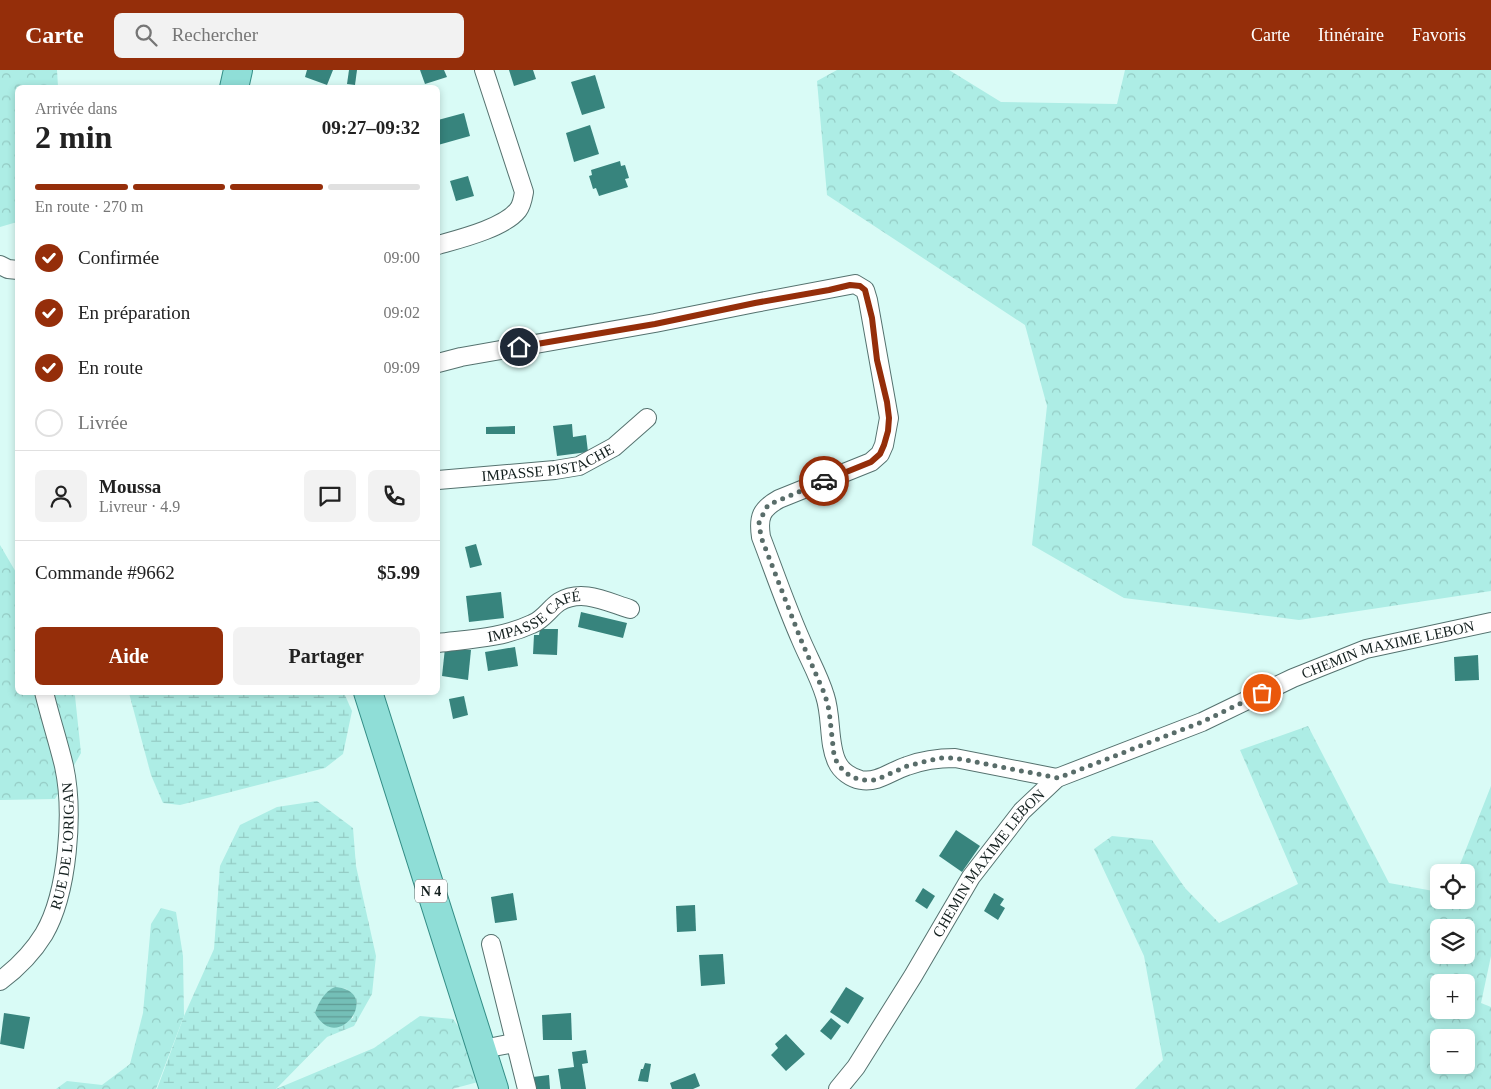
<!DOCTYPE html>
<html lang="fr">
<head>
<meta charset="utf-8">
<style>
	body { margin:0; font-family:Georgia,serif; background:#f2f2f2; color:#222; height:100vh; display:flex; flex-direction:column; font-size:19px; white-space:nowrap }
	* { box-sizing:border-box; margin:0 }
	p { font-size:16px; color:#767676 }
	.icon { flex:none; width:28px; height:28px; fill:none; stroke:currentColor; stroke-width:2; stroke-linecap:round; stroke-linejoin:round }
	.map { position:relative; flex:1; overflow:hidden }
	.sheet { position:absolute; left:15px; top:15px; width:425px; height:610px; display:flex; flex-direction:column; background:#fff; border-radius:8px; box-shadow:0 2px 8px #0003 }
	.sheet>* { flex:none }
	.controls { position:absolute; left:1430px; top:794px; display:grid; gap:10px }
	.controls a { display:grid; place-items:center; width:45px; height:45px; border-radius:8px; background:#fff; box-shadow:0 2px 8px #0003; font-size:25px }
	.pin { position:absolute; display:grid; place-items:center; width:42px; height:42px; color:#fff; margin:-21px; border:2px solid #fff; border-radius:50%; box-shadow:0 1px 5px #0007 }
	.courier { position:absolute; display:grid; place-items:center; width:50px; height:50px; margin:-25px; border:4px solid #952e0a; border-radius:50%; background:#fff; color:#222; box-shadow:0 1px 6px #0007 }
	.overview em { font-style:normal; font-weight:600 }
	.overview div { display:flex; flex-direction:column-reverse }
	.overview { display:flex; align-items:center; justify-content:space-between; height:85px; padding:0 20px }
	h1 { font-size:32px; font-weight:600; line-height:38px }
	.bar { display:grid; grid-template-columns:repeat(4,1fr); gap:8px 5px; align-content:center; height:60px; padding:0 20px }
	.bar i { height:6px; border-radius:4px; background:#e0e0e0 }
	.bar .selected { background:#952e0a }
	.bar p { grid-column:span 4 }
	.line { display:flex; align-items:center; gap:12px; padding:0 20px; border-top:1px solid #e0e0e0 }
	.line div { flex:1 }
	.round { display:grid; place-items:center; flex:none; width:52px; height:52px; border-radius:8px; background:#f2f2f2 }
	ol { padding:0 20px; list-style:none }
	li { display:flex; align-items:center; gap:15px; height:55px }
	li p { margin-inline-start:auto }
	li .icon { padding:5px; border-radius:50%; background:#952e0a; color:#fff; stroke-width:4 }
	li:last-child { color:#767676 }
	li i { width:28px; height:28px; border:2px solid #e0e0e0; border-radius:50% }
	.button { display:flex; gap:10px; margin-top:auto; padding:10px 20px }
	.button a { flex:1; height:58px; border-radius:8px; background:#952e0a; color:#fff; font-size:20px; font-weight:600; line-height:58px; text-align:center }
	.button a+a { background:#f2f2f2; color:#222 }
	header { display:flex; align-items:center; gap:30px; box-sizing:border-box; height:70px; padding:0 25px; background:#952e0a; color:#fff }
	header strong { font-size:24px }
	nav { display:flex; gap:28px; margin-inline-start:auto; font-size:18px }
	.search { width:350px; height:45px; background:#f2f2f2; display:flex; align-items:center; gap:12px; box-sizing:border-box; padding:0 18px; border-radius:8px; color:#767676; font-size:19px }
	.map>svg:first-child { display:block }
	.forest { fill:url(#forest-crowns); fill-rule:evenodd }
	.wetland { fill:url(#wetland-marsh); fill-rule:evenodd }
	.water { fill:url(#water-rules) }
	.building { fill:#37847d }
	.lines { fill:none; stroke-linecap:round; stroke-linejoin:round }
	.street-casing { stroke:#55726f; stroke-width:20 }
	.primary-casing { stroke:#338d86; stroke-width:30 }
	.street { stroke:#fff; stroke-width:18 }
	.primary { stroke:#8fded7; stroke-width:28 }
	.done { stroke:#596d6a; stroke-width:5; stroke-dasharray:0 9 }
	.route { stroke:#952e0a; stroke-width:6 }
	.labels { text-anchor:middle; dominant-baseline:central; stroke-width:4.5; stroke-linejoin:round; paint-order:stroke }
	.shield { fill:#fff; stroke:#5a6362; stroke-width:1 }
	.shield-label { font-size:14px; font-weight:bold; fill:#14201f }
	.street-label { font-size:15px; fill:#14201f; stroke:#fff }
</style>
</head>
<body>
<header>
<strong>Carte</strong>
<div class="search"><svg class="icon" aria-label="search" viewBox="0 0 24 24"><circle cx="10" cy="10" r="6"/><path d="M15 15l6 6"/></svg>Rechercher</div>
<nav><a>Carte</a><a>Itinéraire</a><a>Favoris</a></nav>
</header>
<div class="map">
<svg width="1491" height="1019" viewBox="0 0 1491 1019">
	<defs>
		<pattern id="forest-crowns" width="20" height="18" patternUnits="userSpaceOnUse" patternTransform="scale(1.25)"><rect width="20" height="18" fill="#adede5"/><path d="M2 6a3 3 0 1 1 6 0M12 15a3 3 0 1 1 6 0" fill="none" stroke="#94cbc4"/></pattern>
		<pattern id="wetland-marsh" width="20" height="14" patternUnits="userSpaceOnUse" patternTransform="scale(1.25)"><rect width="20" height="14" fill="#adede5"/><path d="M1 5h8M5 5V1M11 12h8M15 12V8" fill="none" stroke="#94cbc4"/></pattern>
		<pattern id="water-rules" width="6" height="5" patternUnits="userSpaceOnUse" patternTransform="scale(1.25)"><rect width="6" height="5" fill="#74bfb7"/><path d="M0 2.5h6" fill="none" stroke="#5e9b94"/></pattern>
	</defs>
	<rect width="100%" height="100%" fill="#d9fbf6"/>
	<!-- forest -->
	<g class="forest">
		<polygon points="0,0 57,0 58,17 18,18 17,152 0,157"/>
		<polygon points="837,0 949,0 1001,32 1117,34 1125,0 1491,0 1491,521 1299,550 1124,528 1032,475 1047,336 1025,255 827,125 817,11"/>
		<polygon points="0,475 17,504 18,622 73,623 75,626 81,683 55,729 0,730"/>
		<path d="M 1308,656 L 1389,813 L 1439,822 L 1439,830 L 1466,830 L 1466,802 L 1457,802 L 1491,716 L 1491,886 L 1481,933 L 1491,937 L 1491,1019 L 1135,1019 L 1163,990 L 1144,886 L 1094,779 L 1112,766 L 1152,770 L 1185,818 L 1219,853 L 1298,814 L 1240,680 ZM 1439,858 L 1466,858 L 1466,885 L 1439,885 ZM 1439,912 L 1466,912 L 1466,940 L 1439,940 ZM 1439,968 L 1466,968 L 1466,995 L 1439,995 Z"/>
		<polygon points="161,838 176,842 183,886 184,946 156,1019 56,1019 67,1011 102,1015 130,994 143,943 151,854"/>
		<polygon points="420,946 453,949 465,966 478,1012 452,1019 276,1019 374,978"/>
	</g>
	<!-- wetland -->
	<g class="wetland">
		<polygon points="129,623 344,623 352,641 343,684 325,698 180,735 163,733 151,705"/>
		<path d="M 317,731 L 353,758 L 356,796 L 376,886 L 372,924 L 354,956 L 327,967 L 276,1019 L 157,1019 L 184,946 L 214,879 L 220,796 L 240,755 L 277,737 ZM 335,917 L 347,919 L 354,942 L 353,948 L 329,957 L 318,948 C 317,933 323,925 335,917 Z"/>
	</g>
	<!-- water -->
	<path class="water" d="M 335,917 C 384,921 337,986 315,943 C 318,933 325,921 335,917 Z"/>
	<!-- building -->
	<g class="building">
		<polygon points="307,0 333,0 327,15 305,7"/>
		<polygon points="349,0 357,0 355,15 347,14"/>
		<polygon points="420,0 444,0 447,7 425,14"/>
		<polygon points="509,0 533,0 536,9 514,16"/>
		<polygon points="595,5 605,38 582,45 571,12"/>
		<polygon points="464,43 470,66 438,75 438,50"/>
		<polygon points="590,55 599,84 574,92 566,63"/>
		<polygon points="620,91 621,96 625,95 629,108 625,109 628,117 599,126 596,118 593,119 589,106 592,105 591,100"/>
		<polygon points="468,106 474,126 456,131 450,111"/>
		<polygon points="572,354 573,367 586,365 588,382 557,386 553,356"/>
		<polygon points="515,356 515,364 486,364 486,357"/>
		<polygon points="476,474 482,495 470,498 465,477"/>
		<polygon points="501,522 504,548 469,552 466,526"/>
		<polygon points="581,542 627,553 623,568 578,557"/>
		<polygon points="540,559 558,559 557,585 533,584 534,565 539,565"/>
		<polygon points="515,577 518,596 488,601 485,582"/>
		<polygon points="445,578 471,580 468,610 442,606"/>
		<polygon points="1478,585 1479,610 1455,611 1454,587"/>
		<polygon points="464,626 468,645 453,649 449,629"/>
		<polygon points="956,760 980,776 962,802 939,786"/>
		<polygon points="923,818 935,826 927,839 915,831"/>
		<polygon points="513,823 517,850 495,853 491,827"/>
		<polygon points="994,823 1004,829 1000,835 1005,838 998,850 984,841"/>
		<polygon points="695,835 696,861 677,862 676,836"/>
		<polygon points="723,884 725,914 701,916 699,885"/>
		<polygon points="846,917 864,928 848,954 830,942"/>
		<polygon points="4,943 30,947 24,979 0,974"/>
		<polygon points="571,943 572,970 543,970 542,945"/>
		<polygon points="831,948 841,956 831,970 820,961"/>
		<polygon points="786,964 805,984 786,1001 771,985 778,978 775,974"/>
		<polygon points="586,980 588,993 582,994 586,1019 561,1019 558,999 574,997 572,982"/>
		<polygon points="645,993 651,994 648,1012 638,1011 641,999 643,999"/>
		<polygon points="695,1003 700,1016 693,1019 672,1019 670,1013"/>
		<polygon points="549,1005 550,1019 535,1019 533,1007"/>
	</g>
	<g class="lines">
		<defs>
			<g id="street">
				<path d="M 438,175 C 459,169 504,158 518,140 C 522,135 523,128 524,122 L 484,0"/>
				<polyline points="0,195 8,199 18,200"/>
				<path d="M 438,293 L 461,287 L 655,253 L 755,233 L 855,214 L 865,220 L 868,230 L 889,348 L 884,375 L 880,384 L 871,392 L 779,429 C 761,439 758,447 761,467 C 774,501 786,536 801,570 C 809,589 819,606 825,626 C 832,647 828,674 837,692 C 841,701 851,708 861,710 C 878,713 891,701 907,696 C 923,690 939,688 955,688 L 1057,708"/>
				<path id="s1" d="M 438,410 L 555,400 L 579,396 L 614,377 L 647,348"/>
				<path id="s2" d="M 438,573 C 470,569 502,568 532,554 C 543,550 550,538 559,532 C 582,518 607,532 630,539"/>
				<polyline points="491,874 527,1019"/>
				<path id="s3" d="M 0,911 C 16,899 33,882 44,864 C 68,823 74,742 64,696 C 58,671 50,647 44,622"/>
				<polyline points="483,979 514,973"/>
				<path id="s4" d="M 838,1019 L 856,997 L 913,906 L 971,807 L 1022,741 L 1057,708 L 1202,652 L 1293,608 L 1366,579 L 1491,552"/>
			</g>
			<g id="primary">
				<polyline points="234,18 238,0"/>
				<polyline points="368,622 494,1019"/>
			</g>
		</defs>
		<!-- street casing -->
		<use href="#street" class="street-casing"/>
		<!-- primary casing -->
		<use href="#primary" class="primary-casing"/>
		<!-- street -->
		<use href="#street" class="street"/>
		<!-- primary -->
		<use href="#primary" class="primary"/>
	</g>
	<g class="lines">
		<!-- done -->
		<polyline class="done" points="824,411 768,435 759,452 761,467 801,570 825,625 829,640 834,685 838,695 850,706 860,710 876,710 907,696 940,688 955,688 1058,708 1202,652 1262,623"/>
		<!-- route -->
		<polyline class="route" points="519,277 655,254 755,233 829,220 850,215 860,216 865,220 872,248 877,290 887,332 889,348 888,361 884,375 880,384 871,392 824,411"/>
	</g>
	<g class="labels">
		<!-- shield labels -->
		<rect class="shield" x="415" y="809.5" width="32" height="23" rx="4"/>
		<g class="shield-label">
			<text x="431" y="821">N 4</text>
		</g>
		<!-- street labels -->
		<g class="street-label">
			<text stroke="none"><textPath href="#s1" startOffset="112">IMPASSE PISTACHE</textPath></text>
			<text stroke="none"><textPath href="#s2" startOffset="102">IMPASSE CAFÉ</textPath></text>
			<text stroke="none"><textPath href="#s4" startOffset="738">CHEMIN MAXIME LEBON</textPath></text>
			<text stroke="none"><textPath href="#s3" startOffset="156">RUE DE L'ORIGAN</textPath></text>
			<text stroke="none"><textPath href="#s4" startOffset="272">CHEMIN MAXIME LEBON</textPath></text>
		</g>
	</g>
</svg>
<div class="controls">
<a><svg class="icon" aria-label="locate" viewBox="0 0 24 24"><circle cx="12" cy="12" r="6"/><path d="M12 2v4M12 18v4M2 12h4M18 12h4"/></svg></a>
<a><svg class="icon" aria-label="layers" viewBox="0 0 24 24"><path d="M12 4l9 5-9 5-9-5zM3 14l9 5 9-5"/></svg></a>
<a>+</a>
<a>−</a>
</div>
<div class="pin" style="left:1262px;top:623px;background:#ea580c"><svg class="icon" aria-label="bag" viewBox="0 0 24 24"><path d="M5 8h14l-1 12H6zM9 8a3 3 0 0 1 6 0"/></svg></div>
<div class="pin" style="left:519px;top:277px;background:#1f2937"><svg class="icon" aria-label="home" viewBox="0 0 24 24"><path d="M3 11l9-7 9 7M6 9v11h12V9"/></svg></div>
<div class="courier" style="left:824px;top:411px"><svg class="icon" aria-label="car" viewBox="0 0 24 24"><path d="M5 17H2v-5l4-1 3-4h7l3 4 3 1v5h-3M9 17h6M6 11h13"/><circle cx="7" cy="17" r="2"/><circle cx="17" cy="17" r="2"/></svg></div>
<section class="sheet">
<div class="overview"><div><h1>2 min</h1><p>Arrivée dans</p></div><em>09:27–09:32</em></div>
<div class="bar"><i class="selected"></i><i class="selected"></i><i class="selected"></i><i></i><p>En route · 270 m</p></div>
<ol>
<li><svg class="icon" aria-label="check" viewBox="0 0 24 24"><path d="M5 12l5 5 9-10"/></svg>Confirmée<p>09:00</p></li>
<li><svg class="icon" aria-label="check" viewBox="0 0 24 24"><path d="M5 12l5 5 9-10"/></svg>En préparation<p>09:02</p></li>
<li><svg class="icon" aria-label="check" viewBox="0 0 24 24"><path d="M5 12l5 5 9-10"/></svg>En route<p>09:09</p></li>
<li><i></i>Livrée</li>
</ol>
<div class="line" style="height:90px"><a class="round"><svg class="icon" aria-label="person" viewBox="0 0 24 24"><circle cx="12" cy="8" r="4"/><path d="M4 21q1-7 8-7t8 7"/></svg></a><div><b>Moussa</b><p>Livreur · 4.9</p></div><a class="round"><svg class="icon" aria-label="chat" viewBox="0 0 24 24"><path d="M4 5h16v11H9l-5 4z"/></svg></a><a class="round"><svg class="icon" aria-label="phone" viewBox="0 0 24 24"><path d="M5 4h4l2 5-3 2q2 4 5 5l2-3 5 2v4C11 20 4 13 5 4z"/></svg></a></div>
<div class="line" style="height:65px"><div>Commande #9662</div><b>$5.99</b></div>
<div class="button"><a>Aide</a><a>Partager</a></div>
</section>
</div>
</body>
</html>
